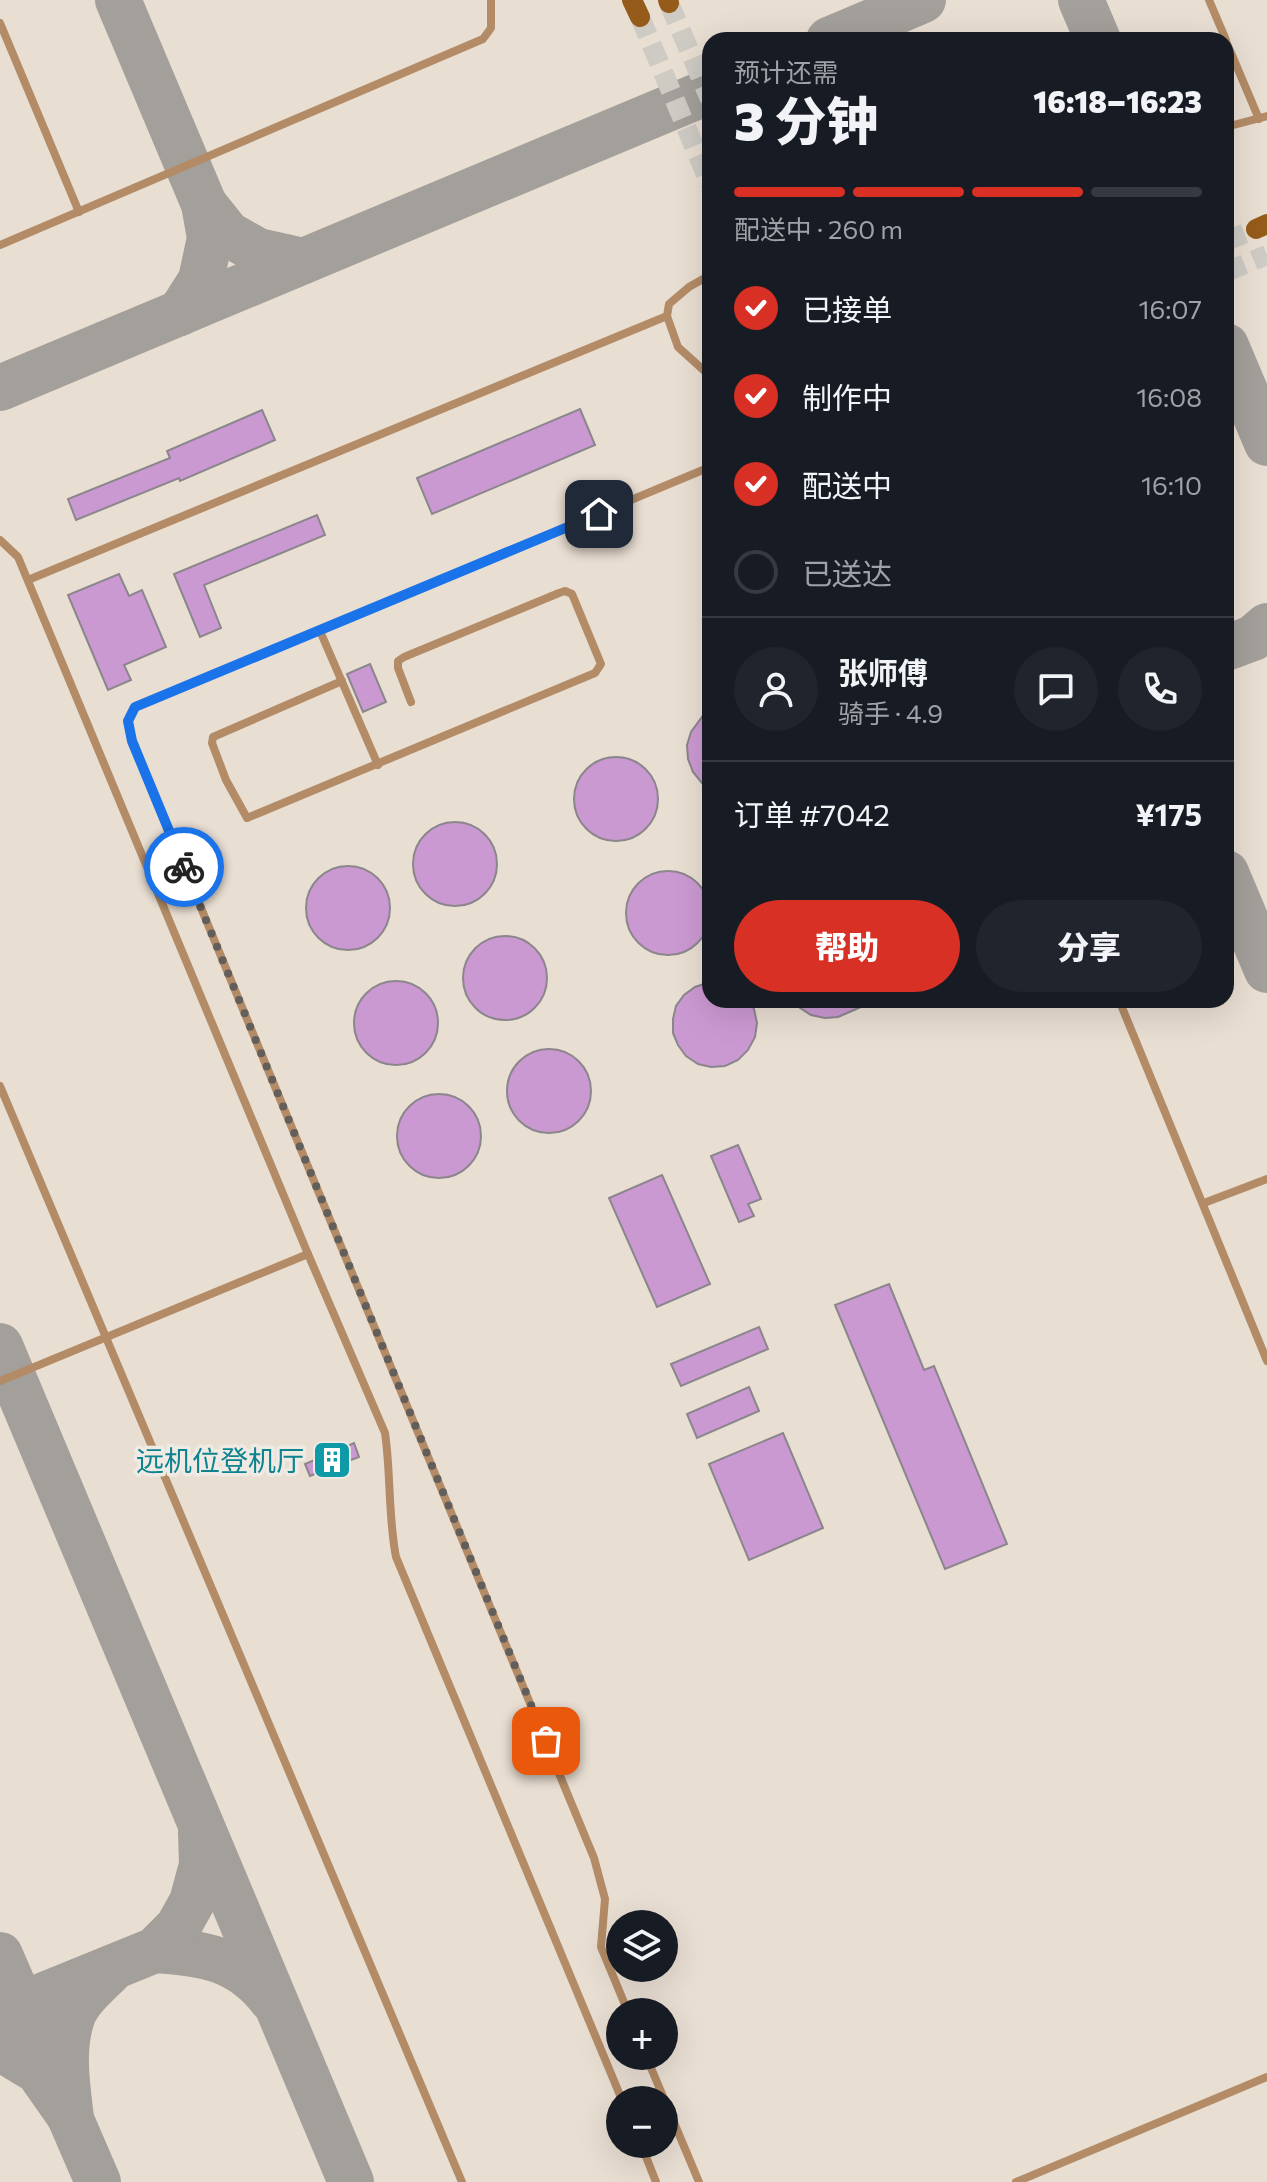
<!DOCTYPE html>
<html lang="zh">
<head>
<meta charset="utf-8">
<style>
	body { margin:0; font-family:Commissioner,"Noto Sans SC",sans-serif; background:#20242c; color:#f1f3f6; height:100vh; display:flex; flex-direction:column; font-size:30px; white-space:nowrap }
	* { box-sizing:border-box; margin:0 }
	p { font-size:26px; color:#9ea1a6 }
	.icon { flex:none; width:44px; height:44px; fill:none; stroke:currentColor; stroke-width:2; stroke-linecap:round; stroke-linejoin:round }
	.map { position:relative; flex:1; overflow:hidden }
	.details { position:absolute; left:702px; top:32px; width:532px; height:976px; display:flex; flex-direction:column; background:#171b24; border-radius:24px; box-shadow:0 8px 32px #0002 }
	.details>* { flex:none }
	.tools { position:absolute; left:606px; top:1910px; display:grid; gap:16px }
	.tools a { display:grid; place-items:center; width:72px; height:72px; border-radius:50%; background:#171b24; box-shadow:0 8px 32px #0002; font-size:40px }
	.pin { position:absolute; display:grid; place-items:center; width:68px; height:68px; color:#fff; margin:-34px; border-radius:16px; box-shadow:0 4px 12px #0006 }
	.courier { position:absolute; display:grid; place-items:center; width:80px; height:80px; margin:-40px; border:6px solid #1a73e8; border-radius:50%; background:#fff; color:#222; box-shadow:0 2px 10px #0007 }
	.overview em { font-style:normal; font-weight:800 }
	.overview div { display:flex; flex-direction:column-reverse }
	.overview { display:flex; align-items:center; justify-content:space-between; height:136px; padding:0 32px }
	h1 { font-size:52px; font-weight:800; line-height:60px }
	.bar { display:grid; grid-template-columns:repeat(4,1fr); gap:12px 8px; align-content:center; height:96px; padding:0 32px }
	.bar i { height:10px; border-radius:6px; background:#363941 }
	.bar .current { background:#d93025 }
	.bar p { grid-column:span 4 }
	.line { display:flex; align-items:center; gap:20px; padding:0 32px; border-top:2px solid #363941 }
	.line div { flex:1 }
	.round { display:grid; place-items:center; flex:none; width:84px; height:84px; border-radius:42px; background:#20242c }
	ol { padding:0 32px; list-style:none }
	li { display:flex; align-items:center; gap:24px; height:88px }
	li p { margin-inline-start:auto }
	li .icon { padding:8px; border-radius:50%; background:#d93025; color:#fff; stroke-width:4 }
	li:last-child { color:#9ea1a6 }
	li i { width:44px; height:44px; border:4px solid #363941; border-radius:50% }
	.cta { display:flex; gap:16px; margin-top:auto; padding:16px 32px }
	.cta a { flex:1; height:92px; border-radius:48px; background:#d93025; color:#fff; font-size:32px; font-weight:800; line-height:92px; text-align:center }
	.cta a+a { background:#20242c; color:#f1f3f6 }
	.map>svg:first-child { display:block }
	.built { fill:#e9ded2; fill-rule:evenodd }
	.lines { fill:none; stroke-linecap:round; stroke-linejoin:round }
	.taxiway { stroke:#a39f9a; stroke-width:46 }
	.building { fill:#cb99d2; stroke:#8b868c; stroke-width:2 }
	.secondary-tunnel { stroke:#cecac4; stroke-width:20; stroke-dasharray:20 10; stroke-linecap:butt }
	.service { stroke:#b38b66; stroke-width:8 }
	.secondary { stroke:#955b1a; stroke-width:20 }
	.done { stroke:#615e5b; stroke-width:8; stroke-dasharray:0 14.4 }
	.route { stroke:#1a73e8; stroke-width:10 }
	.labels { text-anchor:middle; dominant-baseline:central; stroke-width:7; stroke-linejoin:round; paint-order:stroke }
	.culture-label { font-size:28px; fill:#0d838f; stroke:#efeae4; text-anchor:end }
</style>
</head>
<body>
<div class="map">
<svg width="1267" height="2182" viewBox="0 0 1267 2182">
	<rect width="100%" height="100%" fill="#efeae4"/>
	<!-- built -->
	<path class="built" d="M 0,0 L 1267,0 L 1267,2182 L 0,2182 ZM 710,40 L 1226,40 L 1226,1000 L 710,1000 ZM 620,1924 L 664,1924 L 664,1968 L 620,1968 ZM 620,2012 L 664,2012 L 664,2056 L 620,2056 ZM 620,2100 L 664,2100 L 664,2144 L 620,2144 Z"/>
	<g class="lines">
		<!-- taxiway -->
		<g class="taxiway">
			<polyline points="118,0 204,204 210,238 201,280 180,313"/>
			<polyline points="1081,0 1098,40"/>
			<polyline points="829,40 923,0"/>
			<polyline points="204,204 228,234 258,251 303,261"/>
			<polyline points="1226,346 1267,443"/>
			<polyline points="0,388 710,91"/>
			<polyline points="1226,648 1253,638 1267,626"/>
			<polyline points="1226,873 1267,970"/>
			<polyline points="0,1346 351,2182"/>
			<path d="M 155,1950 C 203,1953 240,1958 272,2000"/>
			<polyline points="0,1955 98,2182"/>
			<polyline points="0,2013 155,1950 178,1927 192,1902 202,1865 201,1832"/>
			<path d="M 0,2048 L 38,2071 L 71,2118 C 67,2085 61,2047 73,2015 C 79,1998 97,1984 110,1971"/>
		</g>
	</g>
	<!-- building -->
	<g class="building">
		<polygon points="580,409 595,445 432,514 417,478"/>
		<polygon points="262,410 275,440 180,481 179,478 76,520 68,499 170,458 167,451"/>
		<polygon points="317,515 325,535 204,585 221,628 200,637 174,574"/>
		<polygon points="119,574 129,596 142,590 166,647 124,665 131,680 108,690 68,595"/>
		<polygon points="370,664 386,702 363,712 347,674"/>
		<polygon points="710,706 710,793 693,772 688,759 687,745 691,732"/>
		<circle cx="616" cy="799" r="42"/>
		<circle cx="455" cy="864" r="42"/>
		<circle cx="348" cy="908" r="42"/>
		<circle cx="668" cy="913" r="42"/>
		<circle cx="505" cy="978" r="42"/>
		<circle cx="396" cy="1023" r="42"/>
		<polygon points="710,982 710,1000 748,1000 754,1009 757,1023 755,1037 748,1050 738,1060 725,1066 711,1067 698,1064 686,1056 678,1045 673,1033 673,1019 676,1006 684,995 695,987"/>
		<polygon points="788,1000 877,1000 838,1017 825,1018 811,1015"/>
		<circle cx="549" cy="1091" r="42"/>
		<circle cx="439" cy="1136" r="42"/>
		<polygon points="738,1145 761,1199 748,1204 754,1216 739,1222 711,1156"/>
		<polygon points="662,1175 710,1284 657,1307 609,1198"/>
		<polygon points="889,1284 924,1370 934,1366 1007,1544 945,1569 835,1305"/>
		<polygon points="759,1327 768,1349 681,1386 671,1364"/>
		<polygon points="749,1387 759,1411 697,1438 687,1414"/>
		<polygon points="783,1433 823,1528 749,1560 709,1464"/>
		<polygon points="354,1443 359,1457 310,1476 305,1464"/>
	</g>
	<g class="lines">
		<!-- secondary-tunnel -->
		<g class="secondary-tunnel">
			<polyline points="669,3 710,99"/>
			<polyline points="640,17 710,184"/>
			<polyline points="1226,241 1256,229"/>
			<polyline points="1226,272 1267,255"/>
		</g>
		<!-- service -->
		<g class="service">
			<polyline points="1209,0 1226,40"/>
			<polyline points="0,23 79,212"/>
			<polyline points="1226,41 1259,119"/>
			<polyline points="1226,127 1267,116"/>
			<polyline points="0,245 483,39 491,28 491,0"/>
			<polyline points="710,275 689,287 669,304 667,316 678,347 710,376"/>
			<path d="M 0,540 L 18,557 L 308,1254 L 385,1433 C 391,1474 388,1516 396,1557 L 622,2100"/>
			<polyline points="28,580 667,316"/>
			<polyline points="320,631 378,765"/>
			<polyline points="342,681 213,737 212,743 226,780 247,818 595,673 601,664 572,594 565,591 559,593 404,657 398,661 398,668 411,702"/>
			<polyline points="1119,1000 1267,1361"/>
			<polyline points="0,1086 462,2182"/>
			<polyline points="1204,1203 1267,1179"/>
			<polyline points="0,1381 308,1254"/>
			<polyline points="628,2012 601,1947 605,1899 594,1858 132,741 128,721 135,707 710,467"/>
			<polyline points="646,2056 699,2182"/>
			<polyline points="641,2144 656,2182"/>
			<polyline points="1016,2182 1267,2077"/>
		</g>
		<!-- secondary -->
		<g class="secondary">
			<polyline points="632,0 640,17"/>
			<polyline points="668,0 669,3"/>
			<polyline points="1256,229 1267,224"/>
		</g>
	</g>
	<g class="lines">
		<!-- done -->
		<polyline class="done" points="184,867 546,1741"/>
		<!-- route -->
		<polyline class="route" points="184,867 132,741 128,721 135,707 599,514"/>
	</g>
	<!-- icons -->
	<defs>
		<symbol id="building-square" viewBox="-11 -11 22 22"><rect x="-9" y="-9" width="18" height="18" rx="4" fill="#0f9aa8" stroke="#efeae4"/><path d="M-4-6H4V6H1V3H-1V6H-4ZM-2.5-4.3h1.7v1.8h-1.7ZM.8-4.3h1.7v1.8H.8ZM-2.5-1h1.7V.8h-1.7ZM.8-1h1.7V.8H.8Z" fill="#fff"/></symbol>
	</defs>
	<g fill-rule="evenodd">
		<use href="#building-square" x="310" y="1438" width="44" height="44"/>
	</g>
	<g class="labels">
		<!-- culture labels -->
		<g class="culture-label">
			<text x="304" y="1460">远机位登机厅</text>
		</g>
	</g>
</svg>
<div class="tools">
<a><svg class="icon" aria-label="layers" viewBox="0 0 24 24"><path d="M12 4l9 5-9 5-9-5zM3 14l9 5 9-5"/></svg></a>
<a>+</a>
<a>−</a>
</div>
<div class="pin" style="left:546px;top:1741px;background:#ea580c"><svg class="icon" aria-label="bag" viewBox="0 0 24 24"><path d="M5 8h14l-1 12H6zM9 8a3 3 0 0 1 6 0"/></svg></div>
<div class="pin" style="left:599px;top:514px;background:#1f2937"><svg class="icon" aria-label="home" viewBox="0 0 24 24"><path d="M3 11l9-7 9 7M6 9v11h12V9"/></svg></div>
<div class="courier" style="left:184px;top:867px"><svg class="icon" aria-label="bike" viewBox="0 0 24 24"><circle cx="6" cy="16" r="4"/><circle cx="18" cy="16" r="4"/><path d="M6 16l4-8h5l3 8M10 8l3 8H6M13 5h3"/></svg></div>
<section class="details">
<div class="overview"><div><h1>3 分钟</h1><p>预计还需</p></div><em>16:18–16:23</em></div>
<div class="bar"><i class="current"></i><i class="current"></i><i class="current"></i><i></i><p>配送中 · 260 m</p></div>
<ol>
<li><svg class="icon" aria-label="check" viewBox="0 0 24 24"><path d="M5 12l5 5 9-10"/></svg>已接单<p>16:07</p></li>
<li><svg class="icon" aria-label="check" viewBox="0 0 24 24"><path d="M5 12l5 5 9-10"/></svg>制作中<p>16:08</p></li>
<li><svg class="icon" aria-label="check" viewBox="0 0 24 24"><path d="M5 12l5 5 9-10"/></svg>配送中<p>16:10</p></li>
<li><i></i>已送达</li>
</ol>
<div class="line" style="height:144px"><a class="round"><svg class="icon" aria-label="person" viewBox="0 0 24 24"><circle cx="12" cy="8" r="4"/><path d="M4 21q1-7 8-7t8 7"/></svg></a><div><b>张师傅</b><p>骑手 · 4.9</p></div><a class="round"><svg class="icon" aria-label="chat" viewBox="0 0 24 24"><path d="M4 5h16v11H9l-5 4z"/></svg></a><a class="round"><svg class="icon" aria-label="phone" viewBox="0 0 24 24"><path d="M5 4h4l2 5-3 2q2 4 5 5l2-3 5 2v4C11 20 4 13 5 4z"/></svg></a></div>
<div class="line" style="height:104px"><div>订单 #7042</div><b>¥175</b></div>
<div class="cta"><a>帮助</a><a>分享</a></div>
</section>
</div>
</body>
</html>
